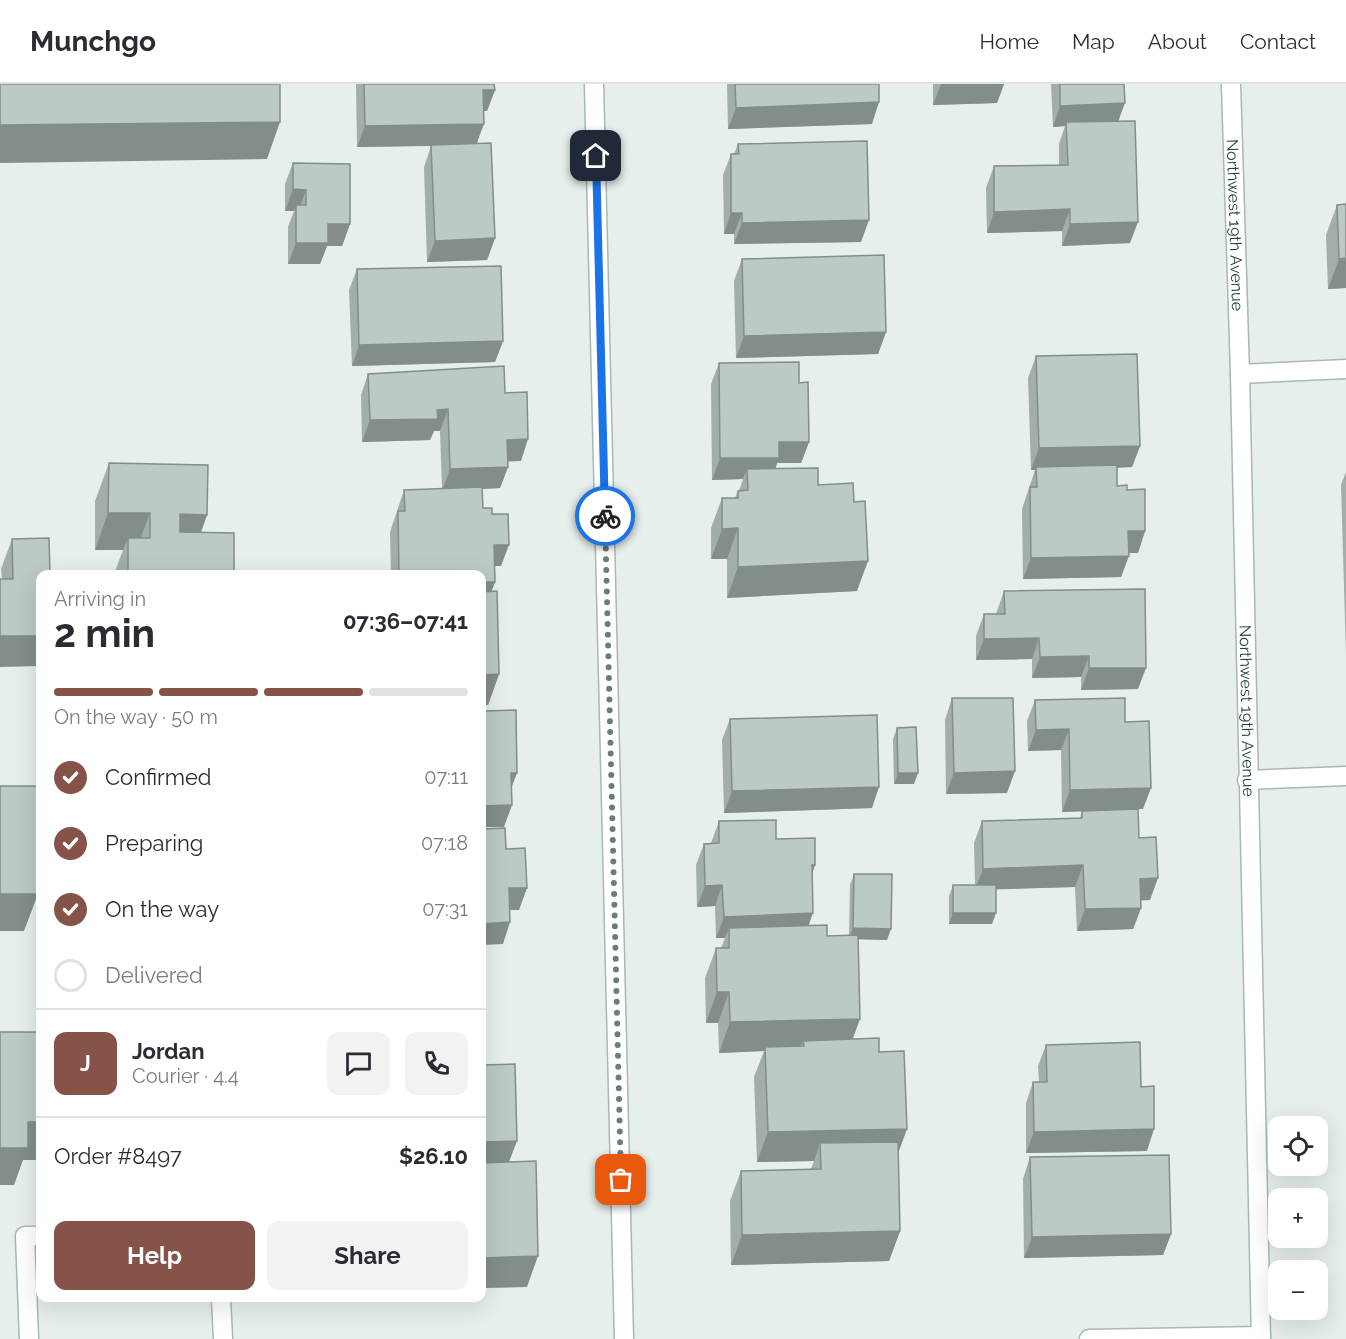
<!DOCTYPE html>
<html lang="en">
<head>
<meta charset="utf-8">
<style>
	body { margin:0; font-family:Raleway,sans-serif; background:#f2f2f3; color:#2b2b33; height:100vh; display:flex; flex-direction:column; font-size:22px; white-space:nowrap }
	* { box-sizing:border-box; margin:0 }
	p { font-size:20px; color:#7c7c81 }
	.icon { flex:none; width:33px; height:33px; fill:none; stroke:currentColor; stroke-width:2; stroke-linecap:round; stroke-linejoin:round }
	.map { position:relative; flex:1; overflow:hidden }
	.side { position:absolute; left:36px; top:486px; width:450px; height:732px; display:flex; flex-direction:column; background:#fff; border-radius:12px; box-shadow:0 6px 24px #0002 }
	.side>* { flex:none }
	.buttons { position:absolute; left:1268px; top:1032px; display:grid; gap:12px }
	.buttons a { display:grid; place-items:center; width:60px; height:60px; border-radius:12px; background:#fff; box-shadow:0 6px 24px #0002; font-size:30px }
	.pin { position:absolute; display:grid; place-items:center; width:51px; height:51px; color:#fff; margin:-26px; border-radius:12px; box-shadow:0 3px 9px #0006 }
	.courier { position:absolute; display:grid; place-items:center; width:60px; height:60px; margin:-30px; border:4px solid #1a73e8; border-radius:50%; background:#fff; color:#222; box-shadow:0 2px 8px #0007 }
	.head em { font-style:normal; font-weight:700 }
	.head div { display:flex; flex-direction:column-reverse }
	.head { display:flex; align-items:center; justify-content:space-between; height:102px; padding:0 18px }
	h1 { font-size:39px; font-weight:700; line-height:45px }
	.bar { display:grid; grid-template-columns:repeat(4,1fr); gap:9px 6px; align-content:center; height:72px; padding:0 18px }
	.bar i { height:8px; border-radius:4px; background:#e1e1e2 }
	.bar .selected { background:#855347 }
	.bar p { grid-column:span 4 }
	.line { display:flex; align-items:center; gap:15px; padding:0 18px; border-top:2px solid #e1e1e2 }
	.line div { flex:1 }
	.round { display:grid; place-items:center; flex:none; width:63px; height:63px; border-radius:12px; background:#f2f2f3 }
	ol { padding:0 18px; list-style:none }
	li { display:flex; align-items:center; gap:18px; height:66px }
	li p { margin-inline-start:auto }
	li .icon { padding:6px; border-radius:50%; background:#855347; color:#fff; stroke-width:4 }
	li:last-child { color:#7c7c81 }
	li i { width:33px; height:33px; border:3px solid #e1e1e2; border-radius:50% }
	.cta { display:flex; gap:12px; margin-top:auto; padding:12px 18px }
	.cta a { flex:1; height:69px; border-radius:12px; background:#855347; color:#fff; font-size:24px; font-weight:700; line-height:69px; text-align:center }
	.cta a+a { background:#f2f2f3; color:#2b2b33 }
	header { display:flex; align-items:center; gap:36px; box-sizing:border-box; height:84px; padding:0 30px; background:#fff; border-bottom:2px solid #e1e1e2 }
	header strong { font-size:28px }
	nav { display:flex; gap:33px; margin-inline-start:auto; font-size:21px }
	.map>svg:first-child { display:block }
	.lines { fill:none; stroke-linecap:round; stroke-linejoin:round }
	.minor-casing { stroke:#a8b8b2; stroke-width:21 }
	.minor { stroke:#fff; stroke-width:18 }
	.wall { fill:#a1aea9 }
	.shaded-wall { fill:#838d89 }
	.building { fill:#bbcac4; stroke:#838d89; stroke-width:1.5 }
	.done { stroke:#687f78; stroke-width:6; stroke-dasharray:0 10.8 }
	.route { stroke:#1a73e8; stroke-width:8 }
	.labels { text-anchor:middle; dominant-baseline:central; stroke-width:6; stroke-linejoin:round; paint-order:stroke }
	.street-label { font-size:16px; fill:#24423a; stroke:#f7fbf9 }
</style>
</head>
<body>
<header>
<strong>Munchgo</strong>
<nav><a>Home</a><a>Map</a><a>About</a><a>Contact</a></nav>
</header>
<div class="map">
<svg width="1346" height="1255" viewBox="0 0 1346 1255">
	<rect width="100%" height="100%" fill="#e6efeb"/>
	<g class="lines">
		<defs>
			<g id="minor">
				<polyline points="594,0 624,1255"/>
				<path id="s1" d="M 1231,0 L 1240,290 L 1261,1255"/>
				<polyline points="1240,290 1346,285"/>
				<polyline points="1247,696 1346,692"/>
				<polyline points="221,1214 223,1255"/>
				<polyline points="29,1255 25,1152 40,1152"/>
				<polyline points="1089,1255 1261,1252"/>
			</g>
		</defs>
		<!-- minor casing -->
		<use href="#minor" class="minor-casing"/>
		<!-- minor -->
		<use href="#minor" class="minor"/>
	</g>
	<!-- wall -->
	<g class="wall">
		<polygon points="356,0 494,0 495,6 487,27 484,27 477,60 495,154 487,176 427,178 424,83 431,62 357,63"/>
		<polygon points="727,0 879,0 872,40 728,45"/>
		<polygon points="933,0 1004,0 997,19 933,21"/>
		<polygon points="1051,0 1124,0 1119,37 1130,159 1062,162 1062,147 987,149 986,104 994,82 1059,81 1059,60 1065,42 1053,43"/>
		<polygon points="738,60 861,158 734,160 734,150 724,150 723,91 731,70 734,70"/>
		<polygon points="293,79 350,140 342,162 327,162 320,180 288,180 288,143 294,127 285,127 285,100"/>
		<polygon points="1337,121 1346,204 1328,205 1326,151"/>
		<polygon points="742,175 886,248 878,270 736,274 734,197"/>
		<polygon points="357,185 503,257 495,278 352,282 349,206"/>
		<polygon points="1036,272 1140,362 1132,383 1117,384 1117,402 1127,406 1145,447 1138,469 1129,469 1121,493 1023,495 1022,425 1035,386 1031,386 1028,294"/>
		<polygon points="719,279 799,299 809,358 801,379 777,379 776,384 818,401 857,507 727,514 727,475 711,475 711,444 722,414 735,414 738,407 739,407 743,395 712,396 711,300"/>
		<polygon points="368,290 505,309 521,377 508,377 508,383 500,404 482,405 483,424 492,430 501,482 494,482 495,498 491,508 499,590 488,621 482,621 482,490 391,490 390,448 404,406 442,405 440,347 434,347 430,356 362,358 361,311"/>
		<polygon points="109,379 201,448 234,490 114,490 123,466 95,466 95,417"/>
		<polygon points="1346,388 1346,571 1341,401"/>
		<polygon points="12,455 40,582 2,495 1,485"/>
		<polygon points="1004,507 1138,605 1081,606 1081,593 1032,594 1032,575 976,576 976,552 984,530 996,530"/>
		<polygon points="952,614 1007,709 946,710 945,636"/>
		<polygon points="1035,616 1125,638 1143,725 1138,725 1139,754 1150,816 1141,816 1141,824 1133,845 1077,847 1075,803 996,805 992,840 949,840 949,812 953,801 975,801 974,759 982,737 1080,734 1082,727 1085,727 1062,728 1061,666 1028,667 1027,637"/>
		<polygon points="730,635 872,724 724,729 722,656"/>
		<polygon points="897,644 914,700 894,700 893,655"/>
		<polygon points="719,737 776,755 812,791 809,842 827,852 849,851 850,801 854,790 887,856 858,855 853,955 879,968 898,1069 900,1147 889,1177 731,1181 730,1117 741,1087 811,1085 814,1077 757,1078 754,993 764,967 719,969 718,939 706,939 705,894 716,864 721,864 725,854 716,854 715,822 697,823 696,781 704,760 711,759"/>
		<polygon points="1046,961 1141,1003 1147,1067 1026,1069 1026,1019 1033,998 1039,998 1038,982"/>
		<polygon points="1030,1073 1171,1150 1163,1171 1024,1174 1023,1095"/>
	</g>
	<!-- shaded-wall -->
	<g class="shaded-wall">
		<polygon points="941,0 1004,0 997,19 933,21"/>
		<polygon points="483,6 495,6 487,27 476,27"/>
		<polygon points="879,18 872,40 728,45 736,24"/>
		<polygon points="1125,19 1117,40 1066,38 1065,42 1053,43 1060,22"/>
		<polygon points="280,38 267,75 0,79 0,41"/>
		<polygon points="484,40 476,61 357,63 365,42"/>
		<polygon points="293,105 306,106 298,128 296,121 294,127 285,127"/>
		<polygon points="1070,125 1062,147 987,149 994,128"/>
		<polygon points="731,129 742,129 734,150 724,150"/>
		<polygon points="869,136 861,158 734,160 742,139"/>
		<polygon points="1138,138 1130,159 1062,162 1070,140"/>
		<polygon points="328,140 350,140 342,162 327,162 320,180 288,180 296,159"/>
		<polygon points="495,154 487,176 427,178 435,157"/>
		<polygon points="1346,174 1346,204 1328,205 1339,175"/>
		<polygon points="886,248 878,270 736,274 744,252"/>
		<polygon points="503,257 495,278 352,282 359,261"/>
		<polygon points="448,325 440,347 434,347 430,356 362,358 370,336"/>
		<polygon points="528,355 521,377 499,378 507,356"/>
		<polygon points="779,358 809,358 801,379 777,379 772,395 747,385 743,395 712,396 720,374"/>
		<polygon points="1140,362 1132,383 1037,386 1036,383 1035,386 1031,386 1039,364"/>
		<polygon points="508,383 500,404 442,407 450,385"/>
		<polygon points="108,429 150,429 136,466 128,454 123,466 95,466"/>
		<polygon points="180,430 207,431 194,469 167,468"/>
		<polygon points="738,444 727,475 711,475 722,445"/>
		<polygon points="1128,447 1145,447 1138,469 1120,469"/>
		<polygon points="494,461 509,461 501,482 486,482"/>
		<polygon points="1129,472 1121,493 1023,495 1031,474"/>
		<polygon points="868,477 857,507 727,514 738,483"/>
		<polygon points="482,498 495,498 487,519 482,520"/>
		<polygon points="0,552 40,552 40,582 0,583"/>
		<polygon points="1039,554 1032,575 976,576 984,555"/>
		<polygon points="1089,572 1081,593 1032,594 1040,573"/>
		<polygon points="1089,584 1146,584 1138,605 1081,606"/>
		<polygon points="499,590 488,621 482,621 482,591"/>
		<polygon points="1069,645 1061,666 1028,667 1036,646"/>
		<polygon points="1015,687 1007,709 946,710 954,689"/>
		<polygon points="511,689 517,689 509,710"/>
		<polygon points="898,689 918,689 914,700 894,700"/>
		<polygon points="879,703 872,724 724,729 732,707"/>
		<polygon points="1151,704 1143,725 1062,728 1070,706"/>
		<polygon points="512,721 504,743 482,743 482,722"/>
		<polygon points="812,781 815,781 808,803"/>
		<polygon points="1083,781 1075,803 975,806 983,785"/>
		<polygon points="1158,794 1150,816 1132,817 1140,795"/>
		<polygon points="722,801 715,822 697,823 705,802"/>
		<polygon points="509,804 527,804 519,826 501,826"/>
		<polygon points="0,810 38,810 24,847 0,847"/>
		<polygon points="1141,824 1133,845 1077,847 1085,825"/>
		<polygon points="813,829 805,851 729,844 725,854 716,854 724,833"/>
		<polygon points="953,829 996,829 992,840 949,840"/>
		<polygon points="510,838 503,860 482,861 482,840"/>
		<polygon points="853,844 891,845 887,856 849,855"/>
		<polygon points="717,908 729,908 718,939 706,939"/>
		<polygon points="860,935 849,965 804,962 803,957 799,967 765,963 764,967 719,969 730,938"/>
		<polygon points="28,1038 40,1038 40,1076 23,1076 14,1101 0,1101 0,1064"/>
		<polygon points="907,1045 896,1075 820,1059 814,1077 757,1078 768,1048"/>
		<polygon points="1154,1045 1147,1067 1026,1069 1034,1048"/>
		<polygon points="517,1057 509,1078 482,1079 482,1058"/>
		<polygon points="900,1147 889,1177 731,1181 742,1151"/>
		<polygon points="1171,1150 1163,1171 1024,1174 1032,1153"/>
		<polygon points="538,1172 527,1203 482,1204 482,1174"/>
	</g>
	<!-- building -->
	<g class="building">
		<polygon points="0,0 280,0 280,38 0,41"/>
		<polygon points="364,0 494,0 495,6 483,6 484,40 365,42"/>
		<polygon points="735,0 879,0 879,18 736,24"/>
		<polygon points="1060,0 1124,0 1125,19 1060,22"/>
		<polygon points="1135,37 1138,138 1070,140 1070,125 994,128 994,82 1068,81 1066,38"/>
		<polygon points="867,57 869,136 742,139 742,129 731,129 731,70 739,70 738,60"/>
		<polygon points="491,59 495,154 435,157 431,61"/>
		<polygon points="293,79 350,80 350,140 328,140 328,159 296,159 296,121 306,121 306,106 293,105"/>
		<polygon points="1346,120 1346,174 1339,175 1337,121"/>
		<polygon points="884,171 886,248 744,252 742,175"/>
		<polygon points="501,182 503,257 359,261 357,185"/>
		<polygon points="1137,270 1140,362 1039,364 1036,272"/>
		<polygon points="799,278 799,299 808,298 809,358 779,358 779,374 720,374 719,279"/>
		<polygon points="504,282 505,309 527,308 528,355 507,356 508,383 450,385 448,325 437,326 438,335 370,336 368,290"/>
		<polygon points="109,379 208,381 207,431 180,430 180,448 234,449 234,490 128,490 128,454 150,454 150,429 108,429"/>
		<polygon points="1117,381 1117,402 1127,401 1127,406 1145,405 1145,447 1128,447 1129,472 1031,474 1030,403 1037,403 1036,383"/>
		<polygon points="818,384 818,401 853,399 854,418 865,417 868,477 738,483 738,444 722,445 722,414 738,414 738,407 748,406 747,385"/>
		<polygon points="482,403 483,424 492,424 492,430 508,430 509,461 494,461 495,498 482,498 482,490 399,490 398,427 405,427 404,406"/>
		<polygon points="49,454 50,490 40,490 40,552 0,552 0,495 13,495 12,455"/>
		<polygon points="1145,505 1146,584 1089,584 1089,572 1040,573 1039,554 984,555 984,530 1005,530 1004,507"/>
		<polygon points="497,507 499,590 482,591 482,508"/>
		<polygon points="952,614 1013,614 1015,687 954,689"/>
		<polygon points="1125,614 1125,638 1149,637 1151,704 1070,706 1069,645 1036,646 1035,616"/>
		<polygon points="516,626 517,689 511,689 512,721 482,722 482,627"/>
		<polygon points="877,631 879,703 732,707 730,635"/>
		<polygon points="916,643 918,689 898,689 897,644"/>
		<rect x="0" y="702" width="38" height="108"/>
		<polygon points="1138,725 1139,754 1156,753 1158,794 1140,795 1141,824 1085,825 1083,781 983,785 982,737 1082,734 1082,727"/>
		<polygon points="776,736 776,755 815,754 815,781 812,781 813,829 724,833 722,801 705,802 704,760 719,759 719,737"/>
		<polygon points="505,744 506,765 525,764 527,804 509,804 510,838 482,840 482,745"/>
		<polygon points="854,790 892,790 891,845 853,844"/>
		<rect x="953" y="801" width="43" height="28"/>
		<polygon points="827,841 827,852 858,851 860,935 730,938 729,908 717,908 716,864 729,864 729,844"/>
		<polygon points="0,948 40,948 40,1038 28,1038 28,1064 0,1064"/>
		<polygon points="879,954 879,968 904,967 907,1045 768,1048 765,963 804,962 803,957"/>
		<polygon points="1140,958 1141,1003 1154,1002 1154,1045 1034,1048 1033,998 1047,998 1046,961"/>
		<polygon points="515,980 517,1057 482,1058 482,981"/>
		<polygon points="898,1058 900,1147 742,1151 741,1087 821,1085 820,1059"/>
		<polygon points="1169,1071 1171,1150 1032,1153 1030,1073"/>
		<polygon points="536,1077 538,1172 482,1174 482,1079"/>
	</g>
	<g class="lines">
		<!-- done -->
		<polyline class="done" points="605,432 621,1096"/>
		<!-- route -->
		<polyline class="route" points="596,72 605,432"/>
	</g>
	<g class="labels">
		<!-- street labels -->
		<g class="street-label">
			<text stroke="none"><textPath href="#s1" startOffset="141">Northwest 19th Avenue</textPath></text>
			<text stroke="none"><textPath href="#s1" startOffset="627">Northwest 19th Avenue</textPath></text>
		</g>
	</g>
</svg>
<div class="buttons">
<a><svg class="icon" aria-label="locate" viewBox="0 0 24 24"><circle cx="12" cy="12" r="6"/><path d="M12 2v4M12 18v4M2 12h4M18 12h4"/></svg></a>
<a>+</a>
<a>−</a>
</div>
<div class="pin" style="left:621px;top:1096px;background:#ea580c"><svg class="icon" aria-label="bag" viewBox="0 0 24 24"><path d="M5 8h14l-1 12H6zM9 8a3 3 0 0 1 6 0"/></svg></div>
<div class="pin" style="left:596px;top:72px;background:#1f2937"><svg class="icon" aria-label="home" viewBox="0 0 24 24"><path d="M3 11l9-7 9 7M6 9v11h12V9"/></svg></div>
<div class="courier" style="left:605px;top:432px"><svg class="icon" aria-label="bike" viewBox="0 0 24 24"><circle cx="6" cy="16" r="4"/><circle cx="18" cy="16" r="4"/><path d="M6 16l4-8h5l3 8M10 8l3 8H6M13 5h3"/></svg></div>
<section class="side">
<div class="head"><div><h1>2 min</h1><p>Arriving in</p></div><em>07:36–07:41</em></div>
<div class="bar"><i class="selected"></i><i class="selected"></i><i class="selected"></i><i></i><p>On the way · 50 m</p></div>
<ol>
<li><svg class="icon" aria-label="check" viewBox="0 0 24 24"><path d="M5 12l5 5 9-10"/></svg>Confirmed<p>07:11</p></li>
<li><svg class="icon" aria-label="check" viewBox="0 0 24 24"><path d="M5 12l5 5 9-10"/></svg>Preparing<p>07:18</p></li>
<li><svg class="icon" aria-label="check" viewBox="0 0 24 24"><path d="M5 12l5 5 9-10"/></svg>On the way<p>07:31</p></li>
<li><i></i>Delivered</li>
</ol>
<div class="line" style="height:108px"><b class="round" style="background:#855347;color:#fff">J</b><div><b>Jordan</b><p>Courier · 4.4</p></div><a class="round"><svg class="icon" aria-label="chat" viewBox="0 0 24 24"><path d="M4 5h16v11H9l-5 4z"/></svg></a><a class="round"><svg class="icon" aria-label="phone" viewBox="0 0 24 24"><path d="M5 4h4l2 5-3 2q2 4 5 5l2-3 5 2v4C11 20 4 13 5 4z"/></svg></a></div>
<div class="line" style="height:78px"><div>Order #8497</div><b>$26.10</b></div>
<div class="cta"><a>Help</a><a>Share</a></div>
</section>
</div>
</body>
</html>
